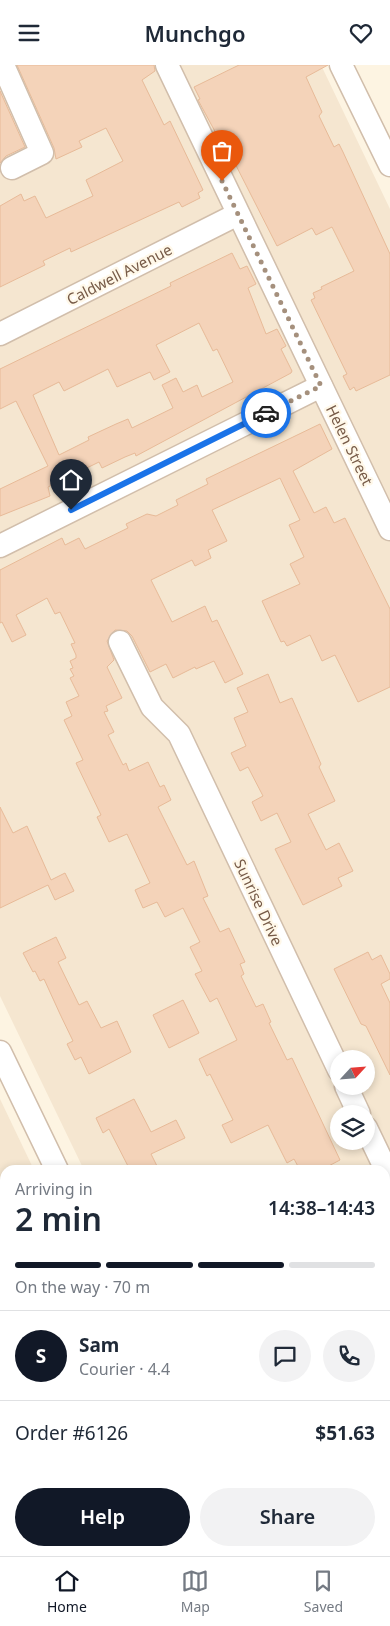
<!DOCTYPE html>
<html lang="en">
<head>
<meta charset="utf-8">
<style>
	body { margin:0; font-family:"Noto Sans",sans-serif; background:#f2f2f3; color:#1f2937; height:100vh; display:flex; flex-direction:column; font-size:19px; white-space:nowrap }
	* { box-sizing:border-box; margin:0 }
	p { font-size:16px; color:#747a83 }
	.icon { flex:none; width:28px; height:28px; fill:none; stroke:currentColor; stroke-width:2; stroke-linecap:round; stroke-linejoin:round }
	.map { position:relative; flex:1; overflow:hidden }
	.details { position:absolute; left:0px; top:1100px; width:390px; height:391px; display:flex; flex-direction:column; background:#fff; border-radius:15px 15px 0 0; box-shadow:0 2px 8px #0003 }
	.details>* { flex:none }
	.needle { width:32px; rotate:64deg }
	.fabs { position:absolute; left:330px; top:985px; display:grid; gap:10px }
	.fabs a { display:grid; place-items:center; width:45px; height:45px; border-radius:50%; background:#fff; box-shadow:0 2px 8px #0003; font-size:25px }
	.pin { position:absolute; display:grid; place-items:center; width:42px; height:42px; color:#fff; margin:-51px -21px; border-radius:50% 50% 50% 0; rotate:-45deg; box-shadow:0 0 5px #0007 }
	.pin .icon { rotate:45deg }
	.courier { position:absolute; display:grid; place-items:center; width:50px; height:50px; margin:-25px; border:4px solid #1a73e8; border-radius:50%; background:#fff; color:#222; box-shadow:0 1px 6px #0007 }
	.head em { font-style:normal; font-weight:600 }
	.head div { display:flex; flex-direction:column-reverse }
	.head { display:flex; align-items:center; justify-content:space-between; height:85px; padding:0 15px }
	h1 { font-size:32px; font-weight:600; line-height:38px }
	.bar { display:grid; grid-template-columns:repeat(4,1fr); gap:8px 5px; align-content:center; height:60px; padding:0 15px }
	.bar i { height:6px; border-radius:4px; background:#e0e1e3 }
	.bar .active { background:#111827 }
	.bar p { grid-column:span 4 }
	.line { display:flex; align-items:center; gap:12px; padding:0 15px; border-top:1px solid #e0e1e3 }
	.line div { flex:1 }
	.round { display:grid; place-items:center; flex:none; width:52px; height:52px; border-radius:26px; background:#f2f2f3 }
	.action { display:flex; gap:10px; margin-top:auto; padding:10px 15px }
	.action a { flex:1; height:58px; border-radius:30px; background:#111827; color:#fff; font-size:20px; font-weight:600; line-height:58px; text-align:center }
	.action a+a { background:#f2f2f3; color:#1f2937 }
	header { display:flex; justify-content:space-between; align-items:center; height:65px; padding:0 15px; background:#fff; font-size:22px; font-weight:600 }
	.tab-bar { display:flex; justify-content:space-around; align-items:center; height:70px; border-top:1px solid #e0e1e3; background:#fff; font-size:14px; color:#747a83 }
	.tab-bar a { display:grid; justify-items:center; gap:2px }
	.tab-bar .active { color:#111827 }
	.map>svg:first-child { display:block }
	.residential { fill:#f5e6d0; fill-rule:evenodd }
	.building { fill:#f4d3b9; stroke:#e7ba98; fill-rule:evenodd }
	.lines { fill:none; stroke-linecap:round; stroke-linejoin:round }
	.minor-casing { stroke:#d1beab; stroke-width:25 }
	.minor { stroke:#fff; stroke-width:22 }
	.done { stroke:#a5907d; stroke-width:5; stroke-dasharray:0 9 }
	.route { stroke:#1a73e8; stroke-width:6 }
	.labels { text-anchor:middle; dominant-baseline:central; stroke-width:4.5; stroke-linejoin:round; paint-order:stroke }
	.street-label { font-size:15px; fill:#765a47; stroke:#fff8e9 }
</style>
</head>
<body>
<header><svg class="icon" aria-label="menu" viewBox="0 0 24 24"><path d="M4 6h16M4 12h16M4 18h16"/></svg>Munchgo<svg class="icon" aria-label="heart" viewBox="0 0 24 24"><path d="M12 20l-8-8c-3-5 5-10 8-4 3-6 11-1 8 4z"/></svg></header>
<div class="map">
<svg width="390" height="1491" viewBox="0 0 390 1491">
	<rect width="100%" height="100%" fill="#fdf4e2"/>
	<!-- residential -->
	<g class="residential">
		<path d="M 0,0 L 321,0 L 390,144 L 390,1311 L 385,1313 L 385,1105 L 84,1105 L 0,931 ZM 339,994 L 366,994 L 366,1021 L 339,1021 ZM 339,1049 L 366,1049 L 366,1076 L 339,1076 Z"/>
		<polygon points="0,1034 34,1105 5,1105 5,1486 16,1486 6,1491 0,1491"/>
		<polygon points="390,1358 390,1491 120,1491 129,1486 385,1486 385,1361"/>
	</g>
	<!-- building -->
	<g class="building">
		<polygon points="17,0 154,0 155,6 142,15 164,60 170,56 203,125 198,128 200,133 182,142 179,137 71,187 70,183 43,196 45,200 0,222 0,141 21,129 24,136 35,131 46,153 93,131 86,115 123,96 106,63 79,76 82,82 56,94 54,83"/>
		<polygon points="239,0 328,0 306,12 322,47 319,51 334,82 339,79 343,87 390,189 390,310 356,326 354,322 350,325 343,311 347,309 311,235 315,233 313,228 322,224 321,222 354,206 332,162 316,170 312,163 277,181 221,71 218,72 198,35 200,34 194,22"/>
		<polygon points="0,26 25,82 6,91 0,98"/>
		<path d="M 232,188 L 240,204 L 247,201 L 256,219 L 248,223 L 266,269 L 277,264 L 286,281 L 281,284 L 292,306 L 291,308 L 136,391 L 135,388 L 125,392 L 102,403 L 99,397 L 48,422 L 50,431 L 0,451 L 0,424 L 48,401 L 16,336 L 0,344 L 0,304 L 171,221 L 170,218 ZM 199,258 L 213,286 L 217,284 L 233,317 L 202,332 L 197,320 L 183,327 L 176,313 L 162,320 L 173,343 L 132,363 L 128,354 L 116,359 L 88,372 L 89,375 L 59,390 L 33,330 L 59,317 L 64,326 L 108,304 L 117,322 L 150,307 L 154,315 L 170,307 L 156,280 Z"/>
		<polygon points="320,359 332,384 293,406 314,448 326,442 334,458 345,453 390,544 390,622 358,637 335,590 322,596 310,570 287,581 284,576 281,577 262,536 300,519 290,499 304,492 289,460 300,455 280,413 212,445 227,476 208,485 211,493 195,501 192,495 151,515 172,557 205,541 212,557 217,555 243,609 225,618 214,596 196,604 195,602 173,613 166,599 150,607 132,571 127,566 115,565 107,576 114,595 107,602 122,633 106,641 108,646 104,647 114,667 108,670 123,700 126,698 129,706 148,697 160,722 164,720 171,735 158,742 187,800 194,796 208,831 203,833 220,867 229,863 245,897 240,899 244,909 241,911 256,942 263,939 271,957 269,958 287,995 292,993 340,1095 321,1105 300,1105 294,1094 287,1098 268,1060 231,1078 222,1060 233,1055 210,1009 207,1011 199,994 237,975 217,933 210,937 195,909 202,906 190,882 200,877 183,843 165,852 157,837 143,843 135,825 150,818 127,769 109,777 97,752 101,750 76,698 83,695 64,655 72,651 66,637 79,631 70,613 74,611 70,604 73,603 70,596 76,593 76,590 71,579 75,578 60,547 55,549 47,533 16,550 26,570 12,577 2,557 0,558 0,505 62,473 65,480 79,473 85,484 128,463 126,459 147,449 156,451 178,440 176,435 208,419 206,414"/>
		<polygon points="268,609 280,638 292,633 321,699 319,702 335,736 308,749 326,785 339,778 353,806 338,813 342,821 303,840 275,784 291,777 277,748 261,756 252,737 263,731 248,702 240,706 231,688 246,681 234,653 248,647 237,623"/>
		<polygon points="0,742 13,768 27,761 51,815 65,808 74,826 55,835 48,820 0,843"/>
		<polygon points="56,872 66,893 58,897 79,940 87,936 101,963 117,956 131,987 89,1009 81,992 75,995 67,979 73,976 60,949 44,914 40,916 35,906 33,907 23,888"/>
		<polygon points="368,887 372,895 381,890 390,909 390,914 381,919 390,938 390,1010 366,961 361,959 334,904"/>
		<polygon points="183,935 199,968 169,983 153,950"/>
		<polygon points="134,1034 151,1067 176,1055 185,1073 151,1089 159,1105 130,1105 109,1064 103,1068 96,1053"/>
	</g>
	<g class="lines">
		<defs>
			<g id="minor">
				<polyline points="3,0 42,88 12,103"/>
				<polyline points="167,0 390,464"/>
				<polyline points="341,0 390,100"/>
				<polyline points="0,269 238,149"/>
				<polyline points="0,481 321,321"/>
				<polyline points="120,577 152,642 179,669 339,1005"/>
				<polyline points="0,987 57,1105"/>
				<polyline points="346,1021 359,1049"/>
				<polyline points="366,1063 390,1113"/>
				<polyline points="0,1283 5,1280"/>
				<polyline points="385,1339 390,1337"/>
				<polyline points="237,1486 239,1491"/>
				<polyline points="73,1491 83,1486"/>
			</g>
		</defs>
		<!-- minor casing -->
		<use href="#minor" class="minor-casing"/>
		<!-- minor -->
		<use href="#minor" class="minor"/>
	</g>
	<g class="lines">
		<!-- done -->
		<polyline class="done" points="222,116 321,321 266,348"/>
		<!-- route -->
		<polyline class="route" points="71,445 266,348"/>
	</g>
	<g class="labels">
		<!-- street labels -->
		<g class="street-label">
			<text transform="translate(119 209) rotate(-27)">Caldwell Avenue</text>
			<text transform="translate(350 380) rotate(64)">Helen Street</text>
			<text transform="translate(259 837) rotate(65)">Sunrise Drive</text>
		</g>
	</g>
</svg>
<div class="fabs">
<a><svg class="needle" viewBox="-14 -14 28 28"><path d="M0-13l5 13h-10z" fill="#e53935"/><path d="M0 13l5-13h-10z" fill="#747a83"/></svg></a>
<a><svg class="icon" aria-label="layers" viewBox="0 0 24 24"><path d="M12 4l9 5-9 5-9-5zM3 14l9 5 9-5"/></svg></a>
</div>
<div class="pin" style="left:222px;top:116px;background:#ea580c"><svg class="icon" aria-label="bag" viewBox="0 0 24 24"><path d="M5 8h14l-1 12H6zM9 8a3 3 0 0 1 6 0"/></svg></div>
<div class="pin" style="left:71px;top:445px;background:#1f2937"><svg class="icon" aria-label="home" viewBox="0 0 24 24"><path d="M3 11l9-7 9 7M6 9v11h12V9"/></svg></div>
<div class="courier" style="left:266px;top:348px"><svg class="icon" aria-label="car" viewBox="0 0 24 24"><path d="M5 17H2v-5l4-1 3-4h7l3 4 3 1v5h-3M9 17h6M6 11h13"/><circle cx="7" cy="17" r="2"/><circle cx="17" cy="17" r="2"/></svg></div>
<section class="details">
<div class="head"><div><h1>2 min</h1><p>Arriving in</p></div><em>14:38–14:43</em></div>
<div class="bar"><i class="active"></i><i class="active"></i><i class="active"></i><i></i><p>On the way · 70 m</p></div>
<div class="line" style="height:90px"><b class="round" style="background:#111827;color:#fff">S</b><div><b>Sam</b><p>Courier · 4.4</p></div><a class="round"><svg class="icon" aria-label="chat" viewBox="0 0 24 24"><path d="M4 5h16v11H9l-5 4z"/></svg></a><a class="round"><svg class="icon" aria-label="phone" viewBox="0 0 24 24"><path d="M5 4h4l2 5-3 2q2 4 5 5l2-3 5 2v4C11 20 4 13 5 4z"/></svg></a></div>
<div class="line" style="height:65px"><div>Order #6126</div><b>$51.63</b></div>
<div class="action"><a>Help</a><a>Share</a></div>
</section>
</div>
<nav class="tab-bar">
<a class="active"><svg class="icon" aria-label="home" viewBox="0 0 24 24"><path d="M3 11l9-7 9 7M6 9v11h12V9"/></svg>Home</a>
<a><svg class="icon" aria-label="map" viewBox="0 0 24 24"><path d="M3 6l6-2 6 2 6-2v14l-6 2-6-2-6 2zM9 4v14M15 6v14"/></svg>Map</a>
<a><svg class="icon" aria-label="saved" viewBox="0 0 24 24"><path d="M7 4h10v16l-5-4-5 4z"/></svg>Saved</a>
</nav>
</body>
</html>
